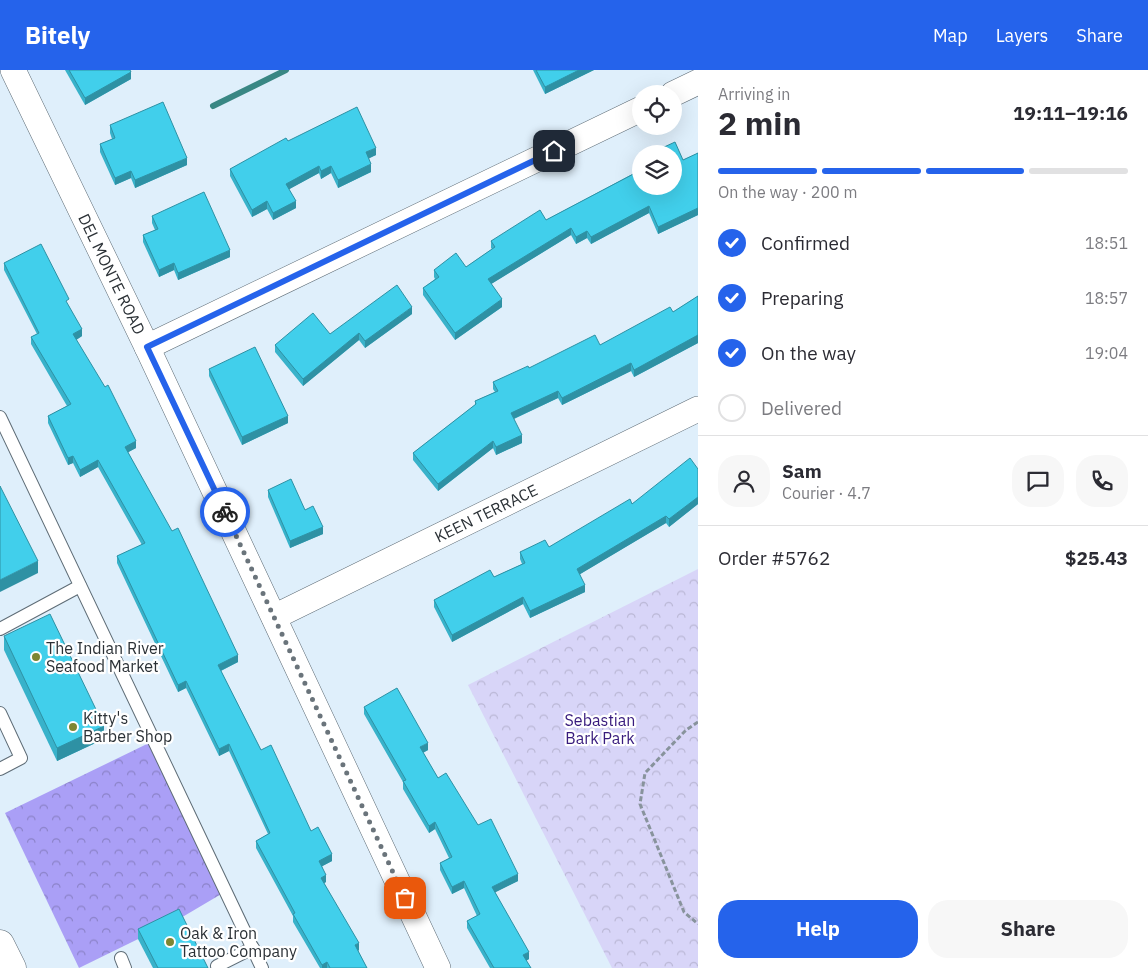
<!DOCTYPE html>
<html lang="en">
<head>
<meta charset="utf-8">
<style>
	body { margin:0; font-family:"IBM Plex Sans",sans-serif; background:#f7f7f7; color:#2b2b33; height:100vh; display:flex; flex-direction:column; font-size:19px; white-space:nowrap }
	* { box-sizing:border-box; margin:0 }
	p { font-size:16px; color:#7c7c81 }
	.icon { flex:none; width:28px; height:28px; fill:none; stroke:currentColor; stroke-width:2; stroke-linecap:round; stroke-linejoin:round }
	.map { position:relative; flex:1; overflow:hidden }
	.sheet { display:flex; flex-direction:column; background:#fff; width:450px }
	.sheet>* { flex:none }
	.buttons { position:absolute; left:632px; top:15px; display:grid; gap:10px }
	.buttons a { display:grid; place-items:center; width:50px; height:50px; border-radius:50%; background:#fff; box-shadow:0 5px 20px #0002; font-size:25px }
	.pin { position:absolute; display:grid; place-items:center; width:42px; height:42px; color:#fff; margin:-21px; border-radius:10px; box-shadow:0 2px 8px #0006 }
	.courier { position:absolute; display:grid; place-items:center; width:50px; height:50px; margin:-25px; border:4px solid #2563eb; border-radius:50%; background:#fff; color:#222; box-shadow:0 1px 6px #0007 }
	.head em { font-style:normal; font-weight:700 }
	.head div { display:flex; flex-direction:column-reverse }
	.head { display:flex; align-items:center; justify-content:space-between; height:85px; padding:0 20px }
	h1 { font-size:32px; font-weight:700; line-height:38px }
	.bar { display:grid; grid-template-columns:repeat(4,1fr); gap:8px 5px; align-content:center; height:60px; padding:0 20px }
	.bar i { height:6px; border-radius:4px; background:#e1e1e2 }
	.bar .on { background:#2563eb }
	.bar p { grid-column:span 4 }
	.line { display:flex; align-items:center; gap:12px; padding:0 20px; border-top:1px solid #e1e1e2 }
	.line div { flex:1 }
	.round { display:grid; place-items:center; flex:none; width:52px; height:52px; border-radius:20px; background:#f7f7f7 }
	ol { padding:0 20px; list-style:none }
	li { display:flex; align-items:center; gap:15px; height:55px }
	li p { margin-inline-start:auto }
	li .icon { padding:5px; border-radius:50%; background:#2563eb; color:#fff; stroke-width:4 }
	li:last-child { color:#7c7c81 }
	li i { width:28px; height:28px; border:2px solid #e1e1e2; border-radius:50% }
	.primary-button { display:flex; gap:10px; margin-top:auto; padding:10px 20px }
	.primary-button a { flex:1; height:58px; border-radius:20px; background:#2563eb; color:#fff; font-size:20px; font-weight:700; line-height:58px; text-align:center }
	.primary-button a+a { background:#f7f7f7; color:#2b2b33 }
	header { display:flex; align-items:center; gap:30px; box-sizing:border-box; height:70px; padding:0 25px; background:#2563eb; color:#fff }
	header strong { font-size:24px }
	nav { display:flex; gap:28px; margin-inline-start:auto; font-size:18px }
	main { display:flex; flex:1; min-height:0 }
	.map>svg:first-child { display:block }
	.forest { fill:url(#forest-crowns) }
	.park { fill:url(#park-crowns) }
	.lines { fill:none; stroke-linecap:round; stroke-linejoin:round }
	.stream { stroke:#398784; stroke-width:6 }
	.lane-casing { stroke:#5e6c76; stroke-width:14 }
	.street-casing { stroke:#5e6c76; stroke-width:26 }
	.secondary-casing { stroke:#5e6c76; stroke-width:29 }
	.path { stroke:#88939c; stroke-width:3; stroke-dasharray:5 2.5; stroke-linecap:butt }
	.lane { stroke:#fff; stroke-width:12 }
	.street { stroke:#fff; stroke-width:25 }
	.secondary { stroke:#fff; stroke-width:28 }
	.wall { fill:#38b2ca }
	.shaded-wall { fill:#2e91a4 }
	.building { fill:#41cfeb; stroke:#2e91a4 }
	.done { stroke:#6a747b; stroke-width:5; stroke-dasharray:0 9 }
	.route { stroke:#2563eb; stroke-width:6 }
	.poi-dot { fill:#7d8632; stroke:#fff; stroke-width:2 }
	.labels { text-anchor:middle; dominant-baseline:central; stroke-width:4.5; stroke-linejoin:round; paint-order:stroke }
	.street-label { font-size:16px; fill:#2b3136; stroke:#fff }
	.poi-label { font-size:16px; fill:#2b3136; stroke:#fff; text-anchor:start }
	.park-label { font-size:16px; fill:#381b7d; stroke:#fff }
</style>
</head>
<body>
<header>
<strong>Bitely</strong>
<nav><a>Map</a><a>Layers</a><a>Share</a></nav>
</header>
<main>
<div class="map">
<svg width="698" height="898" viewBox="0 0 698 898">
	<defs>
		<pattern id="forest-crowns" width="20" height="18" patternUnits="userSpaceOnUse" patternTransform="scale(1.25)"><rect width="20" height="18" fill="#aa9ff6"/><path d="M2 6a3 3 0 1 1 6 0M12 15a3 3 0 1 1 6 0" fill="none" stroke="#8b82c8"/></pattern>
		<pattern id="park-crowns" width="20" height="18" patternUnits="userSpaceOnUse" patternTransform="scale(1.25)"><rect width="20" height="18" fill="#d8d5f8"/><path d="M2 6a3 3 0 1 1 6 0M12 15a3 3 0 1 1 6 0" fill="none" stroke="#bab7d5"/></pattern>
	</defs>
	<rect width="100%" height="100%" fill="#dfeffb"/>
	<!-- forest -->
	<polygon class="forest" points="149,673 223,823 179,849 79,898 5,743"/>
	<!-- park -->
	<polygon class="park" points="698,499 698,898 612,898 468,615"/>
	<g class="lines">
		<!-- stream -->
		<polyline class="stream" points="213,36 286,0"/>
		<defs>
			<g id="lane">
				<polyline points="0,347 262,898"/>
				<polyline points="0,559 80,516"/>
				<polyline points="0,643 21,688 0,699"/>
				<polyline points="121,888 125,898"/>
				<polyline points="217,896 253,878"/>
			</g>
			<g id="street">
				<polyline points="13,0 147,277 438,898"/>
				<polyline points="673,24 698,12"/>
				<polyline points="147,277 641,39"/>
				<polyline points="274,547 698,339"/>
			</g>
			<polyline id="secondary" points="0,874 12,898"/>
		</defs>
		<!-- lane casing -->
		<use href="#lane" class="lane-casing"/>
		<!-- street casing -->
		<use href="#street" class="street-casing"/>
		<!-- secondary casing -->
		<use href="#secondary" class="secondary-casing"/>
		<!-- path -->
		<polyline class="path" points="698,652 686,660 645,703 640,734 684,842 698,854"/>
		<!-- lane -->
		<use href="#lane" class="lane"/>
		<!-- street -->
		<use href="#street" class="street"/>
		<!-- secondary -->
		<use href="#secondary" class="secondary"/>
	</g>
	<!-- wall -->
	<g class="wall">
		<polygon points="65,0 130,0 131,9 85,35"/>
		<polygon points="533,0 594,0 545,24"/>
		<polygon points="110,55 187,95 135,118 131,108 115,115 100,82 100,74 112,69 110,63"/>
		<polygon points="288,71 376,85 368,88 371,102 338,118 331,103 321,109 319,103 289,119 296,138 273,150 267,139 252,147 230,106 230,99"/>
		<polygon points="698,83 698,145 658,164 649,143 591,174 587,168 576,174 571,165 491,214 502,237 455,270 423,225 423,218 435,209 434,207 434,200 466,197 492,179 491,178 491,171 546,150 640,100 638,96 638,89 641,88 641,116 683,90"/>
		<polygon points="152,146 230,187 178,210 174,200 159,207 143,172 143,165 155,160 152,153"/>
		<polygon points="4,193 69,236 82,266 76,270 136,378 128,382 238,592 221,601 261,680 311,761 332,791 322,796 326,812 324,813 359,880 358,881 367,898 320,898 293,852 293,846 256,778 256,771 268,764 229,681 219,686 186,618 178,622 117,493 117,486 142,475 98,397 80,407 73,393 68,395 48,353 48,346 67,336 31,274 31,267 37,264 4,200"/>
		<polygon points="698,226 698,273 634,307 631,301 562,335 558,328 514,349 522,373 496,385 493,378 438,421 413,390 413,383 475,335 475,331 495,322 493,319 493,312 529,298 600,275 673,242"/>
		<polygon points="412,244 365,278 359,270 303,316 275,282 275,275 330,264"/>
		<polygon points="209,299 288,353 242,375 209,306"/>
		<polygon points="698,399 698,434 669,457 666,453 580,504 585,522 530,548 523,534 452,572 434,537 434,530 494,507 522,494 520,489 520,482 549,477"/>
		<polygon points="268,420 305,440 323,464 290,478 268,427"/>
		<polygon points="4,566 104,669 57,691 4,580"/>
		<polygon points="364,637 428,680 423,683 438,708 478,755 518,811 495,822 529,889 526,891 531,898 490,898 467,858 467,851 477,846 464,818 452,824 440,800 440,793 449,788 435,759 429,763 403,719 403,712 364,644"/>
		<polygon points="138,859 208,898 153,898 138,869"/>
	</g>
	<!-- shaded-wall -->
	<g class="shaded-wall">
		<polygon points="579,0 594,0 545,24 545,17"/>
		<polygon points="131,2 131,9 85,35 85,28"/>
		<polygon points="376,78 376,85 366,90 366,82"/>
		<polygon points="187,88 187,95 135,118 135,110"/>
		<polygon points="371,94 371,102 338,118 338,110"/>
		<polygon points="319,96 319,103 286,121 286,114"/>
		<polygon points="331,96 331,103 321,109 321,101"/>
		<polygon points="131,101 131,108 115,115 115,108"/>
		<polygon points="267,131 267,139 252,147 252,140"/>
		<polygon points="296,131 296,138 273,150 273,143"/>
		<polygon points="649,136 649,143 591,174 591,167"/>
		<polygon points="698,138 698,145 658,164 658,157"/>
		<polygon points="571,158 571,165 488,216 488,209"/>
		<polygon points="587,161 587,168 576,174 576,167"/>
		<polygon points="230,180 230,187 178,210 178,203"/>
		<polygon points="174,193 174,200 159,207 159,200"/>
		<polygon points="502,229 502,237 455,270 455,263"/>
		<polygon points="412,237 412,244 365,278 365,271"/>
		<polygon points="82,259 82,266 73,272 73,264"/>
		<polygon points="359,263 359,270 303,316 303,309"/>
		<polygon points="698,265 698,273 634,307 634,300"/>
		<polygon points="631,293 631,301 562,335 562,328"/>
		<polygon points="558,321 558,328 511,350 511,343"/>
		<polygon points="288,346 288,353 242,375 242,367"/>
		<polygon points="522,365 522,373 496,385 496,377"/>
		<polygon points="136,371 136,378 125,384 125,377"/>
		<polygon points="493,371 493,378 438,421 438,414"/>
		<polygon points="73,386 73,393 68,395 68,388"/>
		<polygon points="98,390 98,397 80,407 80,400"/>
		<polygon points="698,427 698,434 669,457 669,449"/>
		<polygon points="666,446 666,453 577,506 577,499"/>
		<polygon points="323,457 323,464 290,478 290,471"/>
		<polygon points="38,491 38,503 0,522 0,510"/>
		<polygon points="585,515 585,522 530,548 530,541"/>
		<polygon points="523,527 523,534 452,572 452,565"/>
		<polygon points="238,585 238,592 218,602 218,595"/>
		<polygon points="186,611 186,618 178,622 178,615"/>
		<polygon points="104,656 104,669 57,691 57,678"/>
		<polygon points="428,673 428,680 420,684 420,677"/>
		<polygon points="229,674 229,681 219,686 219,679"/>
		<polygon points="435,752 435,759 429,763 429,756"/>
		<polygon points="332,784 332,791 319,798 319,791"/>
		<polygon points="518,804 518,811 492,824 492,817"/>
		<polygon points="326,805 326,812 321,815 321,808"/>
		<polygon points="464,811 464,818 452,824 452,817"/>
		<polygon points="359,873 359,880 355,882 355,875"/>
		<polygon points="529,882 529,889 523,892 523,885"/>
		<polygon points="327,892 327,898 322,898 322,895"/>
	</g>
	<!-- building -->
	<g class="building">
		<polygon points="69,0 130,0 131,2 85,28"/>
		<polygon points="536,0 579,0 545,17"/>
		<polygon points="163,32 187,88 135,110 131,101 115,108 100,74 115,68 110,55"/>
		<polygon points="357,37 376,78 366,82 371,94 338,110 331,96 321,101 319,96 286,114 296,131 273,143 267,131 252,140 230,99 286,68 288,71"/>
		<polygon points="675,72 683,90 698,83 698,138 658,157 649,136 591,167 587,161 576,167 571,158 488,209 502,229 455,263 423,218 439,207 434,200 456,183 466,197 495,177 491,171 540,140 546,150 641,100 641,116 674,116 674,84 649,84"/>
		<polygon points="641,88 641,95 638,89"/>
		<polygon points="204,122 230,180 178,203 174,193 159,200 143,165 158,159 152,146"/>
		<polygon points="41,174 69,229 66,231 82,259 73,264 105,317 108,315 136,371 125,377 172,461 178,458 238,585 218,595 261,680 271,675 311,761 318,757 332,784 319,791 326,805 321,808 359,873 355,875 367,898 330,898 327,892 322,895 293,844 295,843 256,771 270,763 229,674 219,679 186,611 178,615 117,486 145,473 98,390 80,400 73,386 68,388 48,346 71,334 31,267 39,263 4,193"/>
		<polygon points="397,215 412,237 365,271 359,263 303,309 275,275 313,243 330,264"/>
		<polygon points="698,226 698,265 634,300 631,293 562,328 558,321 511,343 522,365 496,377 493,371 438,414 413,383 476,334 475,331 498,321 493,312 528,296 529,298 595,265 600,275 670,237 673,242"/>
		<polygon points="255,277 288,346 242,367 209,299"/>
		<polygon points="690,388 698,399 698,427 669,449 666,446 577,499 585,515 530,541 523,527 452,565 434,530 490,500 494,507 525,493 520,482 545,470 549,477 630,429 632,434"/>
		<polygon points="291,409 305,440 313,436 323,457 290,471 268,420"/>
		<polygon points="0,416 38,491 0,510"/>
		<polygon points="50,544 104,656 57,678 4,566"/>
		<polygon points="397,618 428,673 420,677 438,708 446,703 478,755 491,749 518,804 492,817 529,882 523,885 531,898 494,898 467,851 480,844 464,811 452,817 440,793 452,787 435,752 429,756 403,711 406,710 364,637"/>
		<polygon points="179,839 208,898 158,898 138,859"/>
	</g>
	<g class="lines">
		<!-- done -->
		<polyline class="done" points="225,442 405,828"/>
		<!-- route -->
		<polyline class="route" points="225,442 147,277 554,81"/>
	</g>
	<!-- markers -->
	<g class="poi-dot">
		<circle cx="36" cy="587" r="5"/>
		<circle cx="73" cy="657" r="5"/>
		<circle cx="170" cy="872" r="5"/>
	</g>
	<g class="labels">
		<!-- street labels -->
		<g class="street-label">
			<text transform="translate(112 204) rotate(64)">DEL MONTE ROAD</text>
			<text transform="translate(486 443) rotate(-26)">KEEN TERRACE</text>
		</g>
		<!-- poi labels -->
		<g class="poi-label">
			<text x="46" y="578">The Indian River<tspan x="46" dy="18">Seafood Market</tspan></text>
			<text x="83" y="648">Kitty's<tspan x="83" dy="18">Barber Shop</tspan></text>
			<text x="180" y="863">Oak &amp; Iron<tspan x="180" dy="18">Tattoo Company</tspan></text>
		</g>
		<!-- park labels -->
		<g class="park-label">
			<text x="600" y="650">Sebastian<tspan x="600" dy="18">Bark Park</tspan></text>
		</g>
	</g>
</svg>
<div class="buttons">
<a><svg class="icon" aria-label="locate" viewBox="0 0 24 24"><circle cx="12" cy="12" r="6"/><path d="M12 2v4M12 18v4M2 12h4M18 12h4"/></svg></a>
<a><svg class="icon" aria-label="layers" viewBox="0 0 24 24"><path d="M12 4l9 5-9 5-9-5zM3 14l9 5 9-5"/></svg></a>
</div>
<div class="pin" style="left:405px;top:828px;background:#ea580c"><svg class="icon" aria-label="bag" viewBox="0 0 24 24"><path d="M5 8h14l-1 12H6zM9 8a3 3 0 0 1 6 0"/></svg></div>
<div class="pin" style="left:554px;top:81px;background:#1f2937"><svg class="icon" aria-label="home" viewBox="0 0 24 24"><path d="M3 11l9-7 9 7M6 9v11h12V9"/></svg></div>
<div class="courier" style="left:225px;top:442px"><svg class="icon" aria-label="bike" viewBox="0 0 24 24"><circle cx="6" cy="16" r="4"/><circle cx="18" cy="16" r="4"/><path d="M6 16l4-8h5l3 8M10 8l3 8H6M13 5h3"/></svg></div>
</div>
<section class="sheet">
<div class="head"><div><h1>2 min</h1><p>Arriving in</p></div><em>19:11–19:16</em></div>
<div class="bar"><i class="on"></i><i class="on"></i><i class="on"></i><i></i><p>On the way · 200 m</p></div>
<ol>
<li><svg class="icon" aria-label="check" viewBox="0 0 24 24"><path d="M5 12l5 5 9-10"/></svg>Confirmed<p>18:51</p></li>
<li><svg class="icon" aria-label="check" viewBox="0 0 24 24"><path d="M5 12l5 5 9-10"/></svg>Preparing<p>18:57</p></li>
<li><svg class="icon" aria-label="check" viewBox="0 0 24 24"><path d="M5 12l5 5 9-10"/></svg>On the way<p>19:04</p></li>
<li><i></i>Delivered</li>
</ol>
<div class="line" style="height:90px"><a class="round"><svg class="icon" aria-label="person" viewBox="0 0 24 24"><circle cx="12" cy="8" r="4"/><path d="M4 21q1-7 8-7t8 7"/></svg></a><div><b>Sam</b><p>Courier · 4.7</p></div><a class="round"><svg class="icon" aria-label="chat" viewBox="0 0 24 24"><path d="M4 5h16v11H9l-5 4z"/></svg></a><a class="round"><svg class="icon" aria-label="phone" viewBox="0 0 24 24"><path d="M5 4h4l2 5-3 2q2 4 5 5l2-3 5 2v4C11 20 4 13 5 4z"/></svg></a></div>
<div class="line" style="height:65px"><div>Order #5762</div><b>$25.43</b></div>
<div class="primary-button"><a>Help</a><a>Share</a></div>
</section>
</main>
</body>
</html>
